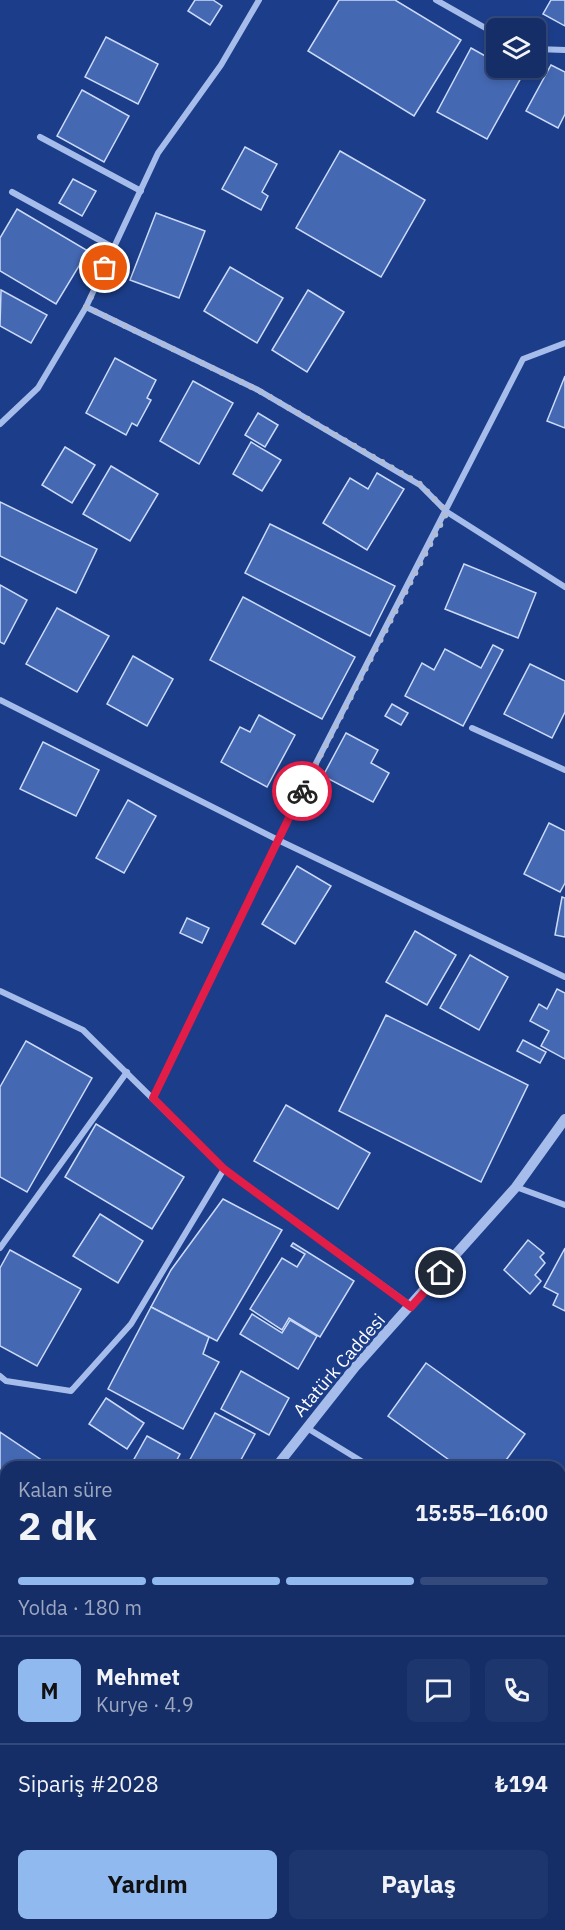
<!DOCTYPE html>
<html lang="tr">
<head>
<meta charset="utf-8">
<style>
	body { margin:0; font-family:"IBM Plex Sans",sans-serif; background:#1e366e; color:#f1f3f6; height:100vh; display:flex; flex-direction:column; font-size:22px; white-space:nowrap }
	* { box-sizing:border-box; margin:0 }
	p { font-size:20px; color:#9da8c0 }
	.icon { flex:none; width:33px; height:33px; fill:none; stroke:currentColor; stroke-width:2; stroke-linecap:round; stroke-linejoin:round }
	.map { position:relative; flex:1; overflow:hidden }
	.panel { position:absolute; left:0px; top:1461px; width:566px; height:470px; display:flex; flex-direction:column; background:#152e68; border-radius:18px 18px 0 0; box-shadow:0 3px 9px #0003,0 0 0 2px #344a7c }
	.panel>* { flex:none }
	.controls { position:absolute; left:486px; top:18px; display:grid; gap:12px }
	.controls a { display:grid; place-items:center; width:60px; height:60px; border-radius:9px; background:#152e68; box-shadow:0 3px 9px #0003,0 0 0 2px #344a7c; font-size:30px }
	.pin { position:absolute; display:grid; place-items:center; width:51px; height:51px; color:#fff; margin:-26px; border:3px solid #fff; border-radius:50%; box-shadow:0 2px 6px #0007 }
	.courier { position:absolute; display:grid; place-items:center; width:60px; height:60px; margin:-30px; border:4px solid #e11d48; border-radius:50%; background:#fff; color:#222; box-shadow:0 2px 8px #0007 }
	.summary em { font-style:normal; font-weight:700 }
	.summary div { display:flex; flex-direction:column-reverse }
	.summary { display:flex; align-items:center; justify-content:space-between; height:102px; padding:0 18px }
	h1 { font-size:39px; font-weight:700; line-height:45px }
	.bar { display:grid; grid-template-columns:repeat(4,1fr); gap:9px 6px; align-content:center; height:72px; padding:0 18px }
	.bar i { height:8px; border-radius:4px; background:#344a7c }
	.bar .active { background:#90b9f0 }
	.bar p { grid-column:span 4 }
	.line { display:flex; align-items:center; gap:15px; padding:0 18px; border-top:2px solid #344a7c }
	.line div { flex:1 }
	.round { display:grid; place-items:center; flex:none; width:63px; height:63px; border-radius:9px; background:#1e366e }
	.action { display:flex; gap:12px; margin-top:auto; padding:12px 18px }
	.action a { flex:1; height:69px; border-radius:9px; background:#90b9f0; color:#111; font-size:24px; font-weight:700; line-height:69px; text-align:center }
	.action a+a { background:#1e366e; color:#f1f3f6 }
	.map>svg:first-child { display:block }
	.building { fill:#4468b2; stroke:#cbdaf9; stroke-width:1.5 }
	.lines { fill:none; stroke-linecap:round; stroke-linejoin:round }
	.minor { stroke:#a6bdec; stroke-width:6 }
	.tertiary { stroke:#a6bdec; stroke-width:10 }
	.done { stroke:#b0bbd6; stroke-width:6; stroke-dasharray:0 10.8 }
	.route { stroke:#e11d48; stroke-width:8 }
	.labels { text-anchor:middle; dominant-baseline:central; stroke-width:6; stroke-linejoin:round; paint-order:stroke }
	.street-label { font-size:18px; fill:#fff; stroke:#1c3e8a }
</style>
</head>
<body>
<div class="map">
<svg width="565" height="1930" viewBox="0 0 565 1930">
	<rect width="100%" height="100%" fill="#1c3e8a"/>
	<!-- building -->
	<g class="building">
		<polygon points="195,0 213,0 222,6 210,25 188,11"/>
		<polygon points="339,0 395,0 461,40 414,116 308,51"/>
		<polygon points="551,0 565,0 565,26 543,14"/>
		<polygon points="106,37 158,64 138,104 85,77"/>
		<polygon points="471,48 496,62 496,68 507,68 522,76 487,139 437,112"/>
		<polygon points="551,65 565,72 565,114 558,128 526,111"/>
		<polygon points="82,90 129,116 104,162 57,136"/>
		<polygon points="245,147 277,164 262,192 268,196 261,210 222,189"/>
		<polygon points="340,151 425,200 381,277 296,228"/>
		<polygon points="73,179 96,191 82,216 59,203"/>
		<polygon points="17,209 88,251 56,304 0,271 0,238"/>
		<polygon points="156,213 205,231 179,298 130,280"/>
		<polygon points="230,267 283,298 257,343 204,311"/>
		<polygon points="1,290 47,315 31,343 0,326"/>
		<polygon points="308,290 344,312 307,372 272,350"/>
		<polygon points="115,358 156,380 147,398 151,400 137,426 132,423 126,435 86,413"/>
		<polygon points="565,376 565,428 547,421"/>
		<polygon points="193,381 233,403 199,464 160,441"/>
		<polygon points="258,413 278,425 265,447 245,435"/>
		<polygon points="251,442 281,460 262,491 233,474"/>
		<polygon points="65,447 95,465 72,503 42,485"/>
		<polygon points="111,466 158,494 130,541 83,514"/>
		<polygon points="377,473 404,489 367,550 323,523 350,478 368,489"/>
		<polygon points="0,502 97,549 76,593 0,556"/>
		<polygon points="270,524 395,586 370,636 245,573"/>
		<polygon points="464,564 536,593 518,638 445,609"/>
		<polygon points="0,585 27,600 4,644 0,642"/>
		<polygon points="243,597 355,657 322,719 210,660"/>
		<polygon points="57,608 109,636 77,692 26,664"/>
		<polygon points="493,645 503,650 463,726 405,696 422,663 434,670 445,649 481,668"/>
		<polygon points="133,656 173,679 147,726 107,704"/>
		<polygon points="530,664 565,681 565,712 552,738 504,714"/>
		<polygon points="392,704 408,713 401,725 385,716"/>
		<polygon points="259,715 295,735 267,787 221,762 240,727 250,732"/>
		<polygon points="346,733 378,750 371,763 389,773 373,802 323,776"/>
		<polygon points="43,742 99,770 76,816 20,789"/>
		<polygon points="128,800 156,816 124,873 96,858"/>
		<polygon points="549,823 565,831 565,883 560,892 524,874"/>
		<polygon points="297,866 331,886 295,944 262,924"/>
		<polygon points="562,897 565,898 565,937 555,935"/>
		<polygon points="187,918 209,928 202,943 180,933"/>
		<polygon points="415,931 456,955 427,1005 386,982"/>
		<polygon points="470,955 508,977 479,1030 440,1008"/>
		<polygon points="557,989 565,993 565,1059 541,1046 549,1031 530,1021 539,1004 547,1009"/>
		<polygon points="386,1015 528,1085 481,1182 339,1111"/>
		<polygon points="523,1040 546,1052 540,1063 517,1051"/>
		<polygon points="26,1041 92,1078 27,1192 0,1177 0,1087"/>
		<polygon points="286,1105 370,1153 338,1209 254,1161"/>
		<polygon points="96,1124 184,1177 152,1229 65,1177"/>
		<polygon points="223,1199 282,1230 217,1341 151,1307 171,1270"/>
		<polygon points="100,1214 143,1241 118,1283 73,1256"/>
		<polygon points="528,1240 544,1253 540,1257 545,1263 535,1275 541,1281 530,1294 504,1270"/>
		<polygon points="293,1243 354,1281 320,1337 289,1318 282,1330 250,1309 282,1258 297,1267 305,1254 291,1246"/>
		<polygon points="565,1248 565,1311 553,1305 558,1294 544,1287"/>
		<polygon points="10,1250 81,1289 37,1366 0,1346 0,1268"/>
		<polygon points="151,1307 209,1337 203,1354 219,1362 183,1429 108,1389"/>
		<polygon points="252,1314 282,1333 290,1320 317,1336 298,1369 240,1334"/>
		<polygon points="426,1363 525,1434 501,1467 459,1467 388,1416"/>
		<polygon points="241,1371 289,1398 269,1435 221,1409"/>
		<polygon points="106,1398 144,1423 127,1449 89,1424"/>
		<polygon points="215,1413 255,1434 237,1467 186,1467"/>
		<polygon points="0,1432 52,1467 6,1467 6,1509 0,1505"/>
		<polygon points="147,1436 180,1454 173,1467 144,1467 133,1461"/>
		<polygon points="3,1517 6,1520 6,1562 0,1559 0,1522"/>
		<polygon points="0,1632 6,1636 6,1687 0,1683"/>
		<polygon points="560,1669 565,1673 565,1760 560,1757"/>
		<polygon points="6,1711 6,1749 0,1746 0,1721"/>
		<polygon points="560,1805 565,1809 565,1823 560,1830"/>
		<polygon points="6,1915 6,1924 68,1924 74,1930 0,1930"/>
		<polygon points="270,1924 307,1924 304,1930 267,1930"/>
	</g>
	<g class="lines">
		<!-- minor -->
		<g class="minor">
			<polyline points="436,0 496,34"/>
			<polyline points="536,49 565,50"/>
			<polyline points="40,137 141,191"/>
			<polyline points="12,192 114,248"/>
			<polyline points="86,307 258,390 420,485 447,512 565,587"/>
			<polyline points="0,424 38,388 86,307 158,153 221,65 259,0"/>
			<polyline points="0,700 278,840 565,977"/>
			<polyline points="472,728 565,770"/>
			<polyline points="0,991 83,1030 224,1169 411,1306"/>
			<polyline points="153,1098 312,771 523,359 565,343"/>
			<polyline points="516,1187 565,1205"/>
			<polyline points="0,1248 127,1072"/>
			<polyline points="0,1376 6,1381 71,1391 131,1324 224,1169"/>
			<polyline points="307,1428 371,1467"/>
			<polyline points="560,1584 565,1588"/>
			<polyline points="560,1870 565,1863"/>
			<polyline points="216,1924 228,1930"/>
			<polyline points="398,1924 403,1930"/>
			<polyline points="87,1930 93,1924"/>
			<polyline points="246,1930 250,1924"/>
			<polyline points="516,1930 520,1924"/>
		</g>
		<!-- tertiary -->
		<g class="tertiary">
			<polyline points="276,1467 355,1367 516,1187 565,1119"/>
			<polyline points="0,1606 6,1610"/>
			<polyline points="0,1842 6,1832"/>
		</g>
	</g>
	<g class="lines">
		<!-- done -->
		<polyline class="done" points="105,268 86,307 258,390 420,484 447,512 302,791"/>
		<!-- route -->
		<polyline class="route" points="302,791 153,1098 224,1169 411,1307 441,1273"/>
	</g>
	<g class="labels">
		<!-- street labels -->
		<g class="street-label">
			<text transform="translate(339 1365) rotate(-49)">Atatürk Caddesi</text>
		</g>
	</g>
</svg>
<div class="controls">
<a><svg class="icon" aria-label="layers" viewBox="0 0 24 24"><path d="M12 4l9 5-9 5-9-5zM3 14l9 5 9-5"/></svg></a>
</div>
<div class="pin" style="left:105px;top:268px;background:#ea580c"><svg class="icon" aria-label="bag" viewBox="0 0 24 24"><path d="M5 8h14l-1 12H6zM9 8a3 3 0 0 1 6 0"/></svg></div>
<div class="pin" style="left:441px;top:1273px;background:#1f2937"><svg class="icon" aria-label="home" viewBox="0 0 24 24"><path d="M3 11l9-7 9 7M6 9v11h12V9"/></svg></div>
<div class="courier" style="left:302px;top:791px"><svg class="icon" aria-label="bike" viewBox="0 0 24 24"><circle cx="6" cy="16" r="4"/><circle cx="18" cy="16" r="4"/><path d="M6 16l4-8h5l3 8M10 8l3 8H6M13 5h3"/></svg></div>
<section class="panel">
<div class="summary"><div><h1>2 dk</h1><p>Kalan süre</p></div><em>15:55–16:00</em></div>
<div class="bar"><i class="active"></i><i class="active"></i><i class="active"></i><i></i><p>Yolda · 180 m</p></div>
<div class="line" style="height:108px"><b class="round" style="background:#90b9f0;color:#111">M</b><div><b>Mehmet</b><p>Kurye · 4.9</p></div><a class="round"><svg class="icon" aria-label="chat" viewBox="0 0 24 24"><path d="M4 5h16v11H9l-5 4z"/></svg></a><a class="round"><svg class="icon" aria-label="phone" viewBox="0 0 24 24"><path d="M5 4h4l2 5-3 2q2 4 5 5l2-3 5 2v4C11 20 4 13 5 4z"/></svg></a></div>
<div class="line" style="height:78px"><div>Sipariş #2028</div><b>₺194</b></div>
<div class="action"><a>Yardım</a><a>Paylaş</a></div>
</section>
</div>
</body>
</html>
